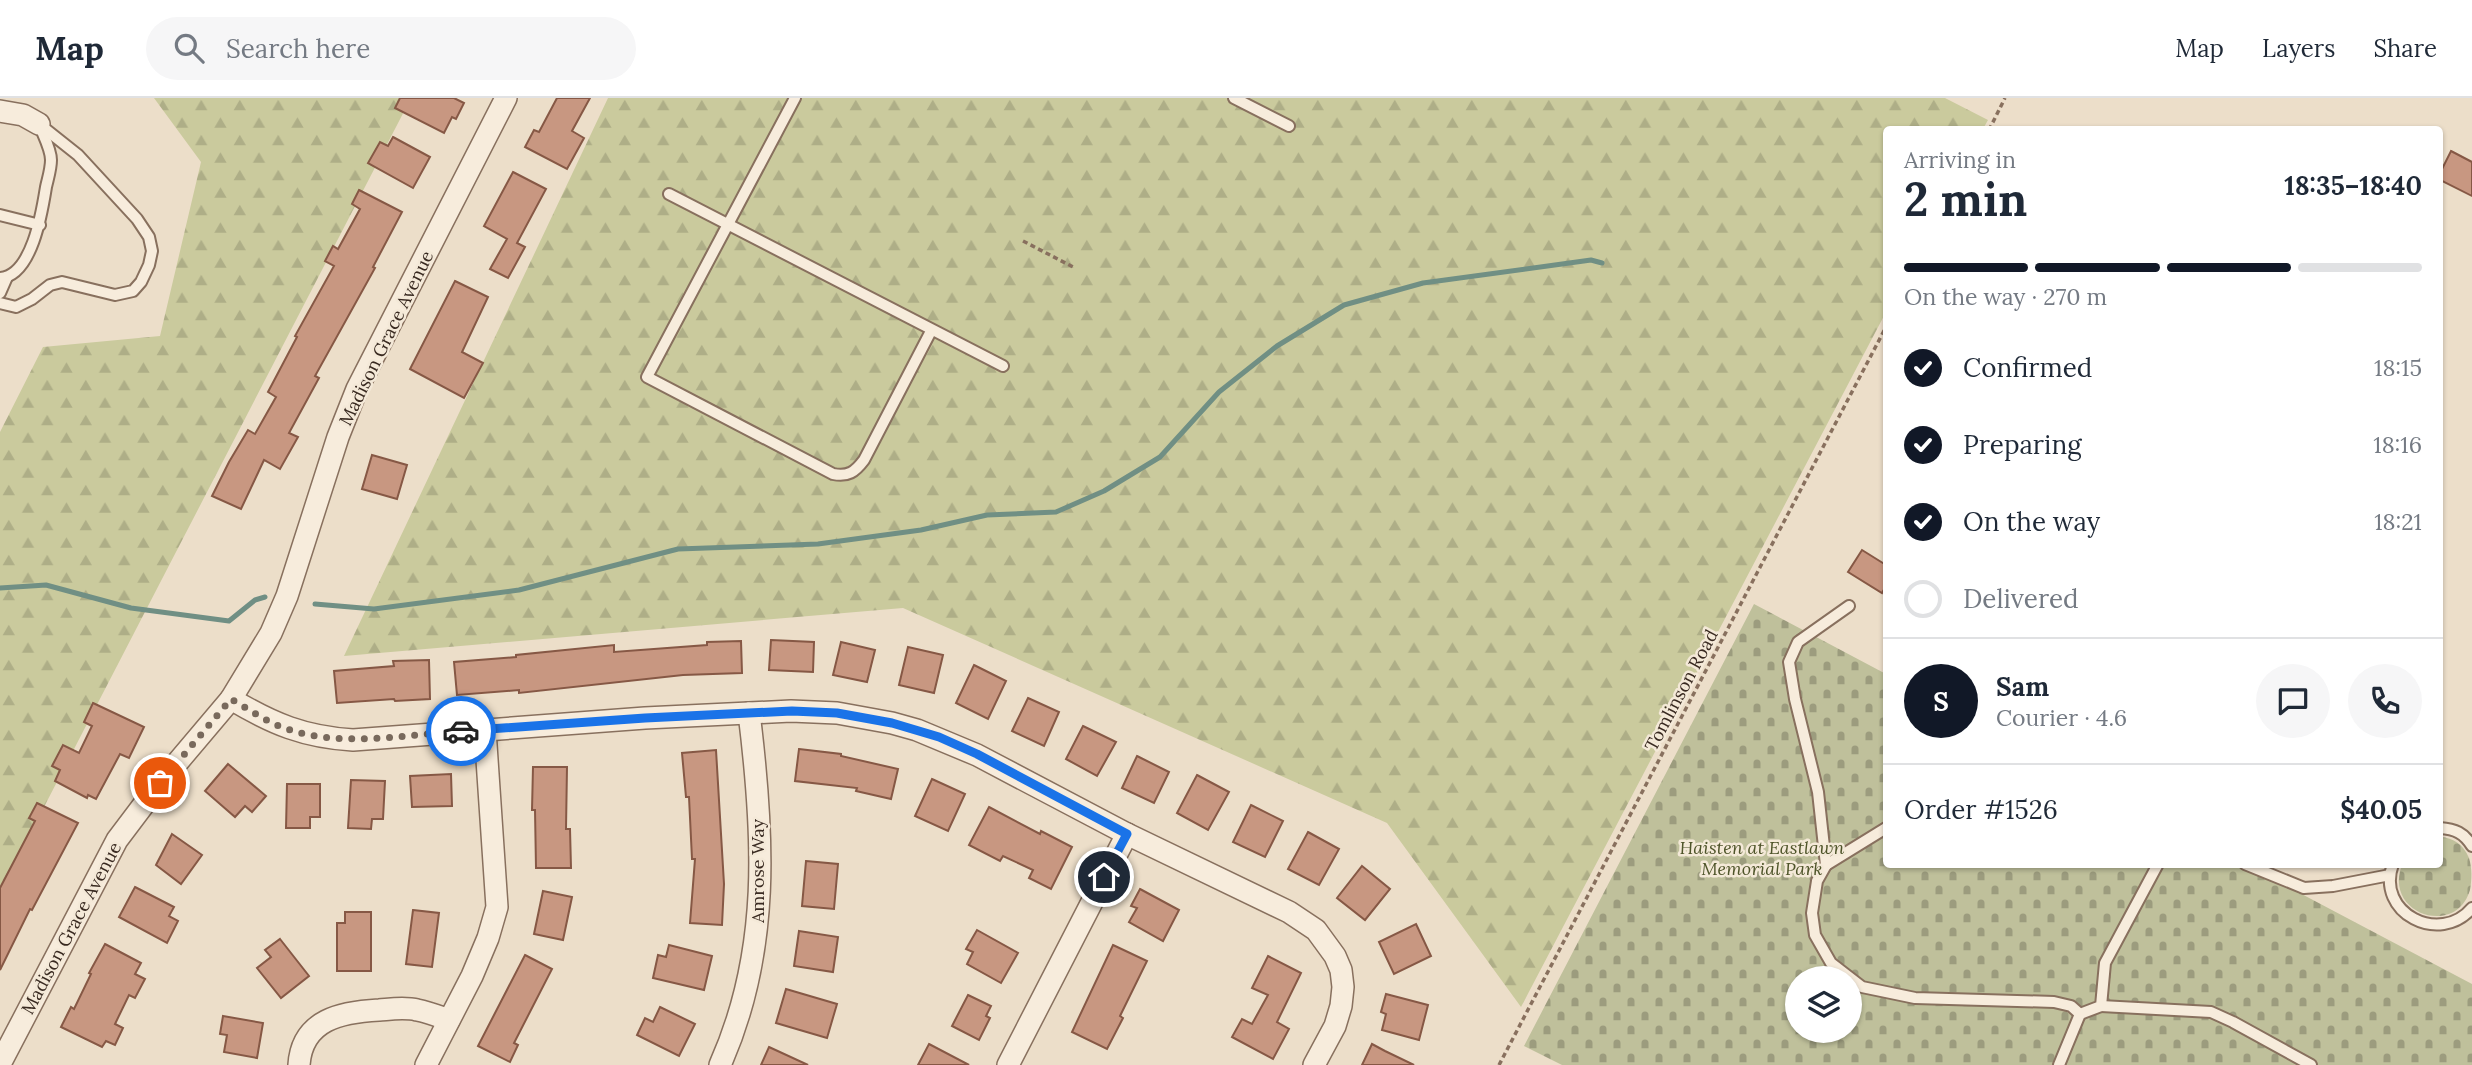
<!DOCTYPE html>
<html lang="en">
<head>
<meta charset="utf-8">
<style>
	body { margin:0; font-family:Lora,serif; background:#f6f6f7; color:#1f2937; height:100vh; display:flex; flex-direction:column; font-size:26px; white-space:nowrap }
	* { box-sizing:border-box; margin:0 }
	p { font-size:23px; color:#747a83 }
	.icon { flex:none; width:38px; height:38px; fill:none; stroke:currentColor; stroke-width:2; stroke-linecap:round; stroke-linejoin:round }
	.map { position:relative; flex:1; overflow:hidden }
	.side { position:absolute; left:1883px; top:28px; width:560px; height:742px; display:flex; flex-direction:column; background:#fff; border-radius:7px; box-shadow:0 2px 5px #0004 }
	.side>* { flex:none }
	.fabs { position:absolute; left:1785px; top:868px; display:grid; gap:14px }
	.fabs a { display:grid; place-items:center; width:77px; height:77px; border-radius:50%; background:#fff; box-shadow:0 2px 5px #0004; font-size:35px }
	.pin { position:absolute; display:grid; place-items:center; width:60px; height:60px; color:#fff; margin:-30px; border:4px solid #fff; border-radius:50%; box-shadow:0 2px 7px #0007 }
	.courier { position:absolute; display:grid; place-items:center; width:70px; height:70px; margin:-35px; border:5px solid #1a73e8; border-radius:50%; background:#fff; color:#222; box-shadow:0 2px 9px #0007 }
	.headline em { font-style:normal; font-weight:700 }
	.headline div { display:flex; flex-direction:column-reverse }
	.headline { display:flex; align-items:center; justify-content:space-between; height:119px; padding:0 21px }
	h1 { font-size:46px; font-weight:700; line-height:52px }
	.bar { display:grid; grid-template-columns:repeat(4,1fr); gap:10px 7px; align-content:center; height:84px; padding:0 21px }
	.bar i { height:9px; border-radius:5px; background:#e0e1e3 }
	.bar .selected { background:#111827 }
	.bar p { grid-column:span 4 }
	.line { display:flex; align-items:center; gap:18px; padding:0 21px; border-top:2px solid #e0e1e3 }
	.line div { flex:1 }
	.round { display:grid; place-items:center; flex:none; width:74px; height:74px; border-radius:37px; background:#f6f6f7 }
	ol { padding:0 21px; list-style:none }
	li { display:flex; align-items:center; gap:21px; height:77px }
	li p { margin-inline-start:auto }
	li .icon { padding:7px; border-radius:50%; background:#111827; color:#fff; stroke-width:4 }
	li:last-child { color:#747a83 }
	li i { width:38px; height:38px; border:4px solid #e0e1e3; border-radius:50% }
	header { display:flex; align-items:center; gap:42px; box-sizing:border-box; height:98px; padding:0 35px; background:#fff; border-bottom:2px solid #e0e1e3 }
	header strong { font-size:33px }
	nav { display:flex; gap:38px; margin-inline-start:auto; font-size:24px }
	.search { width:490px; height:63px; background:#f6f6f7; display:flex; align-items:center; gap:18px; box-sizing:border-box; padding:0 24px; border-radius:38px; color:#747a83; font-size:26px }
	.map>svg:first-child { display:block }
	.forest { fill:url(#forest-firs) }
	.cemetery { fill:url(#cemetery-stones); fill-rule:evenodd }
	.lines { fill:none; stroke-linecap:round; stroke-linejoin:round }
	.stream { stroke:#708f84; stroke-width:5 }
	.building { fill:#c89781; stroke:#865845; stroke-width:2 }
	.service-casing { stroke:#88705e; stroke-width:14 }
	.minor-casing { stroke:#88705e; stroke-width:24 }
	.path { stroke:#88705e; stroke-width:3.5; stroke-dasharray:5 3.5; stroke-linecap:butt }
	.service { stroke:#f7ecdc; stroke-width:10 }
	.minor { stroke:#f7ecdc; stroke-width:21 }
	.done { stroke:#78695c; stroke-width:7; stroke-dasharray:0 12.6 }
	.route { stroke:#1a73e8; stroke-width:9 }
	.labels { text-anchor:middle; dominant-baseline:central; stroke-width:5; stroke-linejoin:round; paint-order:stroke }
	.street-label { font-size:18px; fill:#392a21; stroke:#f4e9d8 }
	.park-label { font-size:18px; font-style:italic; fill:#4e5429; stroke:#f4e9d8 }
</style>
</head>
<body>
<header>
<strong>Map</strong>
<div class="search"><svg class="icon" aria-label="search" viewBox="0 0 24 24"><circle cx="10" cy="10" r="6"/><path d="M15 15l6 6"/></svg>Search here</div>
<nav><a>Map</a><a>Layers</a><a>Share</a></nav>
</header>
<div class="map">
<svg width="2472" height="967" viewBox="0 0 2472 967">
	<defs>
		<pattern id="forest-firs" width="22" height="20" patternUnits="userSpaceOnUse" patternTransform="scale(1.75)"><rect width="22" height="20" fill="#caca9d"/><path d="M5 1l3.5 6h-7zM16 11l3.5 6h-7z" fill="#aeae87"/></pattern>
		<pattern id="cemetery-stones" width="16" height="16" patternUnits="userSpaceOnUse" patternTransform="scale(1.75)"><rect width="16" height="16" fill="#bfc09b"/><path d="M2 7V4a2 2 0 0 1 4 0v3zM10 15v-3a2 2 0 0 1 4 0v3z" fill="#9c9c7e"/></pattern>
	</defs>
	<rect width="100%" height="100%" fill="#ecdec9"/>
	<!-- forest -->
	<g class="forest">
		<polygon points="154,0 411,0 0,794 0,334 43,249 160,238 201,64"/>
		<polygon points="608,0 1945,0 1988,22 1983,31 1886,32 1886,214 1521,909 1387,725 903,510 344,558"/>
	</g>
	<!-- cemetery -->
	<g class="cemetery">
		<path d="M 1754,506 L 1886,576 L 1886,766 L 2247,767 L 2472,886 L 2472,967 L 1562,967 L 1524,948 ZM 1797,880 L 1850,880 L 1850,933 L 1797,933 Z"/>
		<path d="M 2440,739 C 2454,740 2463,746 2469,760 C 2472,770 2472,781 2470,792 C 2456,840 2383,816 2402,767 L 2440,766 Z"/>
	</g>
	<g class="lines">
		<!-- stream -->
		<g class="stream">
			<polyline points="0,490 46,487 131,510 229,523 255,502 265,499"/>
			<polyline points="315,506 374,511 519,492 678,451 818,446 921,432 987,417 1056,414 1104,393 1160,359 1219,294 1277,248 1344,207 1423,185 1591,162 1602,165"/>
		</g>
	</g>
	<!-- building -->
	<g class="building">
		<polygon points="400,0 454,0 464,5 456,21 452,19 444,35 395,10"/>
		<polygon points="557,0 590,0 572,33 584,40 567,71 525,49 534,32 539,34"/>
		<polygon points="393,39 430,59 413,90 368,65 380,44 388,48"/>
		<polygon points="2451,53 2472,64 2472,98 2440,82 2440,75"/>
		<polygon points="513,74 546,91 517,145 525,149 508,180 490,171 507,141 484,128"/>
		<polygon points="359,92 402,114 373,169 375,170 315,278 319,280 289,335 298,339 280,371 264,362 241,411 212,398 229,364 248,332 255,336 276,299 268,294 297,239 295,238 334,168 325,163 333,148 338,151 360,111 352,106"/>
		<polygon points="455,183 488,199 462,254 483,265 464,300 410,271"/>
		<polygon points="372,357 407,367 397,401 362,391"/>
		<polygon points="1862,452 1886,467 1886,488 1882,495 1848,474"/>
		<polygon points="771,542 814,544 813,574 769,572"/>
		<polygon points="741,543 742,575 683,577 519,595 519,592 457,597 454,564 516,559 516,557 614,547 614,554 707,547 707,544"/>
		<polygon points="841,544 875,552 867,584 833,577"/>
		<polygon points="908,549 943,557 934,595 899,587"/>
		<polygon points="429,562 430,601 395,603 394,601 337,605 334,573 394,568 393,563"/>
		<polygon points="974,567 1006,583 988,621 956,605"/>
		<polygon points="1028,600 1059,614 1044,648 1012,633"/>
		<polygon points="93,605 144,629 129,660 120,656 96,701 88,697 87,700 55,683 60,672 52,668 63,647 79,655 92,628 84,624"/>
		<polygon points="1083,628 1116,644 1097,678 1066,661"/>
		<polygon points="799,651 841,656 841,658 898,671 891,701 856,693 857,690 795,683"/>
		<polygon points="716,652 724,786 722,827 690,825 695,761 692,761 689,699 686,699 682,655"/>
		<polygon points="1137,658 1169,674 1154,705 1122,690"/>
		<polygon points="228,666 266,698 252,714 245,708 235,719 205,693"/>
		<polygon points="533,669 567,669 566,731 570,731 571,770 536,770 535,712 532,712"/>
		<polygon points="451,676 452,708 412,709 410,678"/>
		<polygon points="1197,677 1229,694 1208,732 1177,715"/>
		<polygon points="932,681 965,696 948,733 915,718"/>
		<polygon points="351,682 385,683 383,721 372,721 371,731 348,730"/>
		<polygon points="287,686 320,686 320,719 310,719 310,730 286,730"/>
		<polygon points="37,705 78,725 32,812 30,811 0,872 0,790 35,723 29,720"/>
		<polygon points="1251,707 1283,723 1265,759 1233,744"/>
		<polygon points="989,709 1040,736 1041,733 1072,749 1051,791 1029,780 1033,772 1003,758 1000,763 969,747"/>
		<polygon points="1308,734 1339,751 1319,787 1288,771"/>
		<polygon points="172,736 202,757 181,786 156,767"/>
		<polygon points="806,763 838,766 834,811 802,808"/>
		<polygon points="1362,768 1390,791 1365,822 1337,800"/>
		<polygon points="135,789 174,809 169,818 178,823 167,845 119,819"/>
		<polygon points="1140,791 1179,812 1163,843 1129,824 1137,810 1131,808"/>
		<polygon points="543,793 572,799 563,842 534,836"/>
		<polygon points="413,812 439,815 432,869 406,866"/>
		<polygon points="345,814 371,814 371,873 337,873 337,825 345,825"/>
		<polygon points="1416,826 1431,858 1394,876 1379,844"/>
		<polygon points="977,832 1018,855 1001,885 967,866 973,854 966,851"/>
		<polygon points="799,833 838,839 833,874 794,868"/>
		<polygon points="280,841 309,878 281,900 257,870 271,859 265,852"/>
		<polygon points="105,846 141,865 135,876 145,881 135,900 129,897 115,926 123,930 115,947 106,943 102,949 61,929 71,909 74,911 91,876 89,875"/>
		<polygon points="669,847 712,858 704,892 653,880 658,857 666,859"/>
		<polygon points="1113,847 1147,863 1120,918 1123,920 1107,951 1072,934"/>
		<polygon points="525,857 552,871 514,945 518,947 510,964 478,948"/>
		<polygon points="1268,858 1301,875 1277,924 1289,931 1273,961 1232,939 1242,921 1252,926 1268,897 1252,890"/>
		<polygon points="786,891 837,906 827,940 776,925"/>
		<polygon points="1386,896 1428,907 1419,942 1382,932 1386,916 1381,914"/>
		<polygon points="968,897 991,908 986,918 990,920 979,942 952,928"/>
		<polygon points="660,909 695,926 679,958 637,937 645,920 653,924"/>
		<polygon points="223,918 263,925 257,960 224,954 227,937 220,936"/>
		<polygon points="929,946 969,967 918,967"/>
		<polygon points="1372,946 1385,953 1414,967 1362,967"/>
		<polygon points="769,949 808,967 761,967"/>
	</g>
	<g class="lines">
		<defs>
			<g id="service">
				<path d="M 795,0 L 647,279 L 833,376 C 848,379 855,374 864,362 L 931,233"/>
				<polyline points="1234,0 1289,28"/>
				<polyline points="669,96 1003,268"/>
				<polyline points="0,117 40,127"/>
				<path d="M 0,180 C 32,178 42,114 46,89 C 48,80 51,71 51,62 C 51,51 43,37 39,26"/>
				<polyline points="0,195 7,179"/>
				<polyline points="0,205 16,209 32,201 50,187 62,184 115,197 133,193 141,184 149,167 152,153 149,139 137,121 78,57 39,26"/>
				<polyline points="1849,508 1798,544 1789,564 1795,601 1818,694 1826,767 1886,730"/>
				<path d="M 2440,730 C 2455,731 2464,735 2472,748"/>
				<polyline points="2245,766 2304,790 2333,788 2390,777"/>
				<path d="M 2393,766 C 2375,815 2440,848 2472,810"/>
				<polyline points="1826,767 1817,783 1812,815 1815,837 1831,865 1862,889 1915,900 2054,904 2071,908 2080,916 2101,908 2105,865 2158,766"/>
				<polyline points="2101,908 2211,914 2233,924 2311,967"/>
				<polyline points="2059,967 2080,916"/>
			</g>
			<g id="minor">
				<polyline points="0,13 23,17 39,26"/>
				<polyline points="231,601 271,535 287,498 338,339 357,291 506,0"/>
				<path d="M 0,966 L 117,742 L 160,685 L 231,601 C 273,626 304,639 353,642 L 645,620 L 791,613 L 837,615 L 892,625 L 917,632 L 977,657 L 1127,736 L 1289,814 L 1316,832 L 1335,858 L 1341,872 L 1343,889 L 1341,908 L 1335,928 L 1314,967"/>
				<path d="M 299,967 C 302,921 342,914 379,912 C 392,911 405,909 417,912 C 428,914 438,918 449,922"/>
				<polyline points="426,967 472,878 488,840 497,809 485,632"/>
				<path d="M 720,967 C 771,853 764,736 749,615"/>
				<polyline points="1008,967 1127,736"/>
			</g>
		</defs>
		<!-- service casing -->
		<use href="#service" class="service-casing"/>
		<!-- minor casing -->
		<use href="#minor" class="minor-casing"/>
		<!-- path -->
		<g class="path">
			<polyline points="1989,32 2005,0"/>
			<polyline points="1023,143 1075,170"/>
			<polyline points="1499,967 1886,229"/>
		</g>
		<!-- service -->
		<use href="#service" class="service"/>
		<!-- minor -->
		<use href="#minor" class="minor"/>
	</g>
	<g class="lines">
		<!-- done -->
		<path class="done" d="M 160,685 L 231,601 C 247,610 262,621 279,628 C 336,651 401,637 461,633"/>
		<!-- route -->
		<polyline class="route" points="461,633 645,620 792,613 837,615 892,625 939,639 977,656 1127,736 1104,779"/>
	</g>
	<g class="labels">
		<!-- street labels -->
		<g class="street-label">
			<text transform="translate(386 240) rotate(-64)">Madison Grace Avenue</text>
			<text transform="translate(1681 592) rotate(-62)">Tomlinson Road</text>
			<text transform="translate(757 773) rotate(-90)">Amrose Way</text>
			<text transform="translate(71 830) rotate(-62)">Madison Grace Avenue</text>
		</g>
		<!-- park labels -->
		<g class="park-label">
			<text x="1762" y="749">Haisten at Eastlawn<tspan x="1762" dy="21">Memorial Park</tspan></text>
		</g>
	</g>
</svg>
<div class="fabs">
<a><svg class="icon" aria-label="layers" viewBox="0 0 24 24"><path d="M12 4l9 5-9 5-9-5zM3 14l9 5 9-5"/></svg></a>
</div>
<div class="pin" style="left:160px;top:685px;background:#ea580c"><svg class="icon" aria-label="bag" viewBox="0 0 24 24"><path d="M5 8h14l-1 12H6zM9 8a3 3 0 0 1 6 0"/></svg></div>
<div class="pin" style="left:1104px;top:779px;background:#1f2937"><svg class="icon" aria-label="home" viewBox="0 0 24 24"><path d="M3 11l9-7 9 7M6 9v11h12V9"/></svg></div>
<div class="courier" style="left:461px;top:633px"><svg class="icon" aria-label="car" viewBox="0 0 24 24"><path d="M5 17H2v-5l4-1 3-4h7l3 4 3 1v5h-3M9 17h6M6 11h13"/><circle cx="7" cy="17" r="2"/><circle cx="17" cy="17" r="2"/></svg></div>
<section class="side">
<div class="headline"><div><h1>2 min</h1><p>Arriving in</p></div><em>18:35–18:40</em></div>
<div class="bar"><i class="selected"></i><i class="selected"></i><i class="selected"></i><i></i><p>On the way · 270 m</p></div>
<ol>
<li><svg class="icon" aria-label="check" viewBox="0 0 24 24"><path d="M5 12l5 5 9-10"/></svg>Confirmed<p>18:15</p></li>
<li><svg class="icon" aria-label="check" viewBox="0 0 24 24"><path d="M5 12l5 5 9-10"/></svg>Preparing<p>18:16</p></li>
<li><svg class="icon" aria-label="check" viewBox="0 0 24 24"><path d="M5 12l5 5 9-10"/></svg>On the way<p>18:21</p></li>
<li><i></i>Delivered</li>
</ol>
<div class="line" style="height:126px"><b class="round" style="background:#111827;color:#fff">S</b><div><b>Sam</b><p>Courier · 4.6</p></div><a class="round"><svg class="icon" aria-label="chat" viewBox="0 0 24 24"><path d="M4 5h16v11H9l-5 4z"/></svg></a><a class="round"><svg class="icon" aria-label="phone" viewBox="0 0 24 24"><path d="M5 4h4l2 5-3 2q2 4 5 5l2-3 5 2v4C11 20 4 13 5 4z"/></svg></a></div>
<div class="line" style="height:91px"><div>Order #1526</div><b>$40.05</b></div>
</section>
</div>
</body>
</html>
